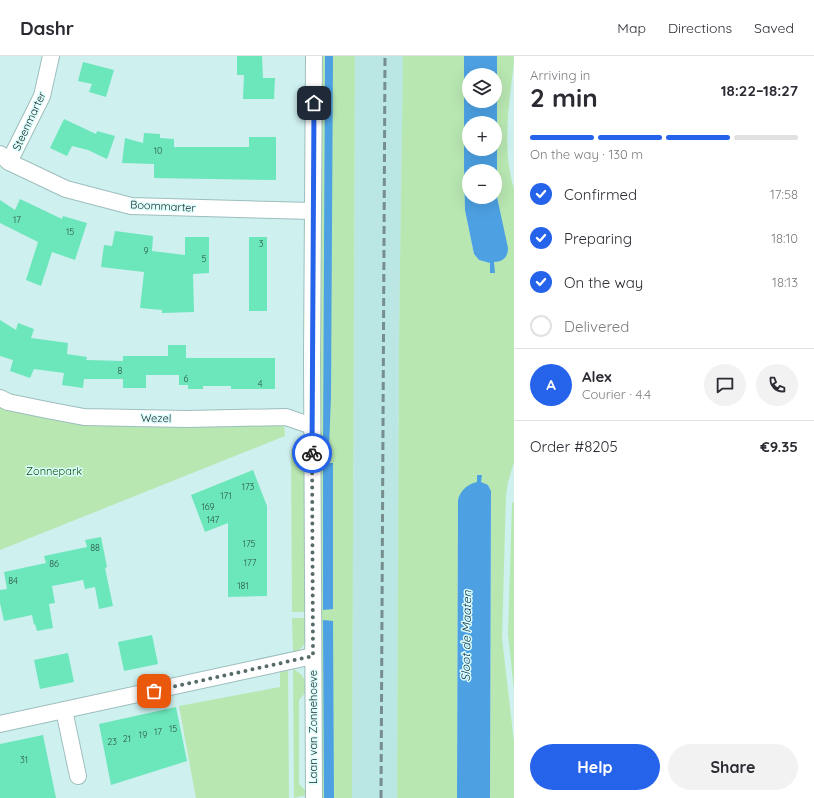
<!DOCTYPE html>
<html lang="en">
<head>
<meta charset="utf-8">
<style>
	body { margin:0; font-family:Quicksand,sans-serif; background:#f2f2f3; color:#2b2b33; height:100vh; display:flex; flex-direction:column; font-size:15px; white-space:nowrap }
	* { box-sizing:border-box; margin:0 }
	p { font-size:13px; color:#7c7c81 }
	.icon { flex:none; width:22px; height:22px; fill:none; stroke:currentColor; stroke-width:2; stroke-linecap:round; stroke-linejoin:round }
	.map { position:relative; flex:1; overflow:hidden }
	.panel { display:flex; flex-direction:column; background:#fff; width:300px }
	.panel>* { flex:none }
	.tools { position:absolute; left:462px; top:12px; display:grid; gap:8px }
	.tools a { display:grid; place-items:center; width:40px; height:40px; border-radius:50%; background:#fff; box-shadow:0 4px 16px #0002; font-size:20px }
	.pin { position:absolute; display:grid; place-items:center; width:34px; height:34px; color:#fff; margin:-17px; border-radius:8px; box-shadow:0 2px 6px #0006 }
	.courier { position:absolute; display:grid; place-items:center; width:40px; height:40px; margin:-20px; border:3px solid #2563eb; border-radius:50%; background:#fff; color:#222; box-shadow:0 1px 5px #0007 }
	.overview em { font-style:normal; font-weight:700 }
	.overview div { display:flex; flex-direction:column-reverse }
	.overview { display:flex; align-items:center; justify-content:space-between; height:68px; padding:0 16px }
	h1 { font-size:26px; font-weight:700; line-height:30px }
	.bar { display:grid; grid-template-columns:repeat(4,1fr); gap:6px 4px; align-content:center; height:48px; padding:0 16px }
	.bar i { height:5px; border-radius:3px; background:#e1e1e2 }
	.bar .on { background:#2563eb }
	.bar p { grid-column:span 4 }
	.line { display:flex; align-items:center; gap:10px; padding:0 16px; border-top:1px solid #e1e1e2 }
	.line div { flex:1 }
	.round { display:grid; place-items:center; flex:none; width:42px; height:42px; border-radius:21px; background:#f2f2f3 }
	ol { padding:0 16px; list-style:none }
	li { display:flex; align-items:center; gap:12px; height:44px }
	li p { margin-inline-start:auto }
	li .icon { padding:4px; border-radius:50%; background:#2563eb; color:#fff; stroke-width:4 }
	li:last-child { color:#7c7c81 }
	li i { width:22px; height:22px; border:2px solid #e1e1e2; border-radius:50% }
	.cta { display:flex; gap:8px; margin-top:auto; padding:8px 16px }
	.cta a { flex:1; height:46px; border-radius:24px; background:#2563eb; color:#fff; font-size:16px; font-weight:700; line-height:46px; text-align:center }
	.cta a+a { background:#f2f2f3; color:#2b2b33 }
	header { display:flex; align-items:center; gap:24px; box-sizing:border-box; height:56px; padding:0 20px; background:#fff; border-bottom:1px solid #e1e1e2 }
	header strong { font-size:19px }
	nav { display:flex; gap:22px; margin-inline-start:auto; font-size:14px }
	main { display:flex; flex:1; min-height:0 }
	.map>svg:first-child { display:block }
	.built { fill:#bae6e4 }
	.green { fill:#b8e7b1 }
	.water { fill:#4da1e3; fill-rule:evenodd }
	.building { fill:#6ce6bb }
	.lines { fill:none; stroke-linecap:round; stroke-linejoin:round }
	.minor-casing { stroke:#9dbebd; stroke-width:18 }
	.minor { stroke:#fff; stroke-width:16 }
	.rail { stroke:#768e8d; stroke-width:3; stroke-dasharray:8 4; stroke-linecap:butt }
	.done { stroke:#566b6a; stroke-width:4; stroke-dasharray:0 7.2 }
	.route { stroke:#2563eb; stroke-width:5 }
	.labels { text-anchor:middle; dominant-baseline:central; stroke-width:3; stroke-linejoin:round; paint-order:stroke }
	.number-label { font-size:9px; fill:#2c5448 }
	.street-label { font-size:11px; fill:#162322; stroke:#dbfefc }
	.park-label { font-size:11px; fill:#0d5404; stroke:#dbfefc }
	.water-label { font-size:12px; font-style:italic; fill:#0b2f4a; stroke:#dbfefc }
</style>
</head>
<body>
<header>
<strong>Dashr</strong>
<nav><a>Map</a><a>Directions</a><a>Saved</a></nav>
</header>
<main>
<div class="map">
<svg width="514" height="742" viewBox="0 0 514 742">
	<rect width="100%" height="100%" fill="#cef0ef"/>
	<!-- built -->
	<polygon class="built" points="355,0 403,0 399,282 397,742 352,742"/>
	<!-- green -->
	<g class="green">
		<polygon points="321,0 355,0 352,742 321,742 319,407"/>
		<path d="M 403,0 L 464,0 L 464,111 L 465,154 L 474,198 L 479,204 L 490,207 L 490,217 L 494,217 L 494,206 L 504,203 L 508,196 L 497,141 L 497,0 L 514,0 C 514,10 512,21 511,31 C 507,64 504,101 514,133 L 514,406 L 508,426 L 506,439 L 502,582 L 514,686 L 514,742 L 490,742 L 491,435 L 488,429 L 475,427 L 458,444 L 457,742 L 397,742 L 399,282 Z"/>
		<polygon points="0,345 11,350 284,368 285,380 0,494"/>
		<polygon points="300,381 305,383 306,556 292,556 291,393 300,392"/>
		<polygon points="514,446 514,635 508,578 512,447"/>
		<path d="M 292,562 L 306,562 C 306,577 310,591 293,597 Z"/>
		<path d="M 293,613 C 304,619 306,623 306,636 L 299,644 L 299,728 L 307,736 L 307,739 L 294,742 Z"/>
		<polygon points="288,615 289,742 196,742 179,650 280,631 280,616"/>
	</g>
	<!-- water -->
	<g class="water">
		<polygon points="325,0 333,0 331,340 329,393 323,393"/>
		<path d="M 464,0 L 497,0 L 497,141 L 508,192 C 508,201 503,206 494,206 L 495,217 L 490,217 L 490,207 L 479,204 L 474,198 L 465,154 L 464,111 ZM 469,19 L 495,19 L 495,45 L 469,45 ZM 469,67 L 495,67 L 495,93 L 469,93 ZM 469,115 L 495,115 L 495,141 L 469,141 Z"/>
		<polygon points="323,407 333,407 333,553 323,554"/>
		<path d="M 477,419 L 482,419 L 481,426 L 488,429 L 491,435 L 490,742 L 457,742 L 458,444 C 460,435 467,428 477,426 Z"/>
		<polygon points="323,564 333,565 334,742 324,742"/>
	</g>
	<!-- building -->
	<g class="building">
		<polygon points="237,0 262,0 263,22 275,22 274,43 243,43 244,19 237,19"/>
		<polygon points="83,6 114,14 106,41 89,36 92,28 78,25"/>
		<polygon points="64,63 96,78 97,75 115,80 107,103 88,94 72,90 67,100 50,92"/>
		<polygon points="144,77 160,78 160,82 174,83 174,91 249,91 249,81 276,81 276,124 154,122 154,108 122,107 125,82 143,87"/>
		<polygon points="20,143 62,163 63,160 87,167 75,204 52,196 41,230 26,224 38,186 0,167 0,144 15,154"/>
		<polygon points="115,175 153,180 152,195 185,199 185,181 209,181 209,217 193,218 194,256 162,257 162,254 140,252 144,216 101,211 104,189 112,190"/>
		<rect x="249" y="181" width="18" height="74"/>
		<polygon points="0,264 16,274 18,267 34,273 31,282 68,287 67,298 87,301 86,304 123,305 123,300 168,300 168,289 186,289 186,302 275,302 275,333 231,333 231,330 203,330 203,333 188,333 188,329 179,329 179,319 146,319 146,332 123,332 123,323 84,323 83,332 62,329 64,317 34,313 30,322 10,315 13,304 0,300"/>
		<polygon points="253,414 267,450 267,540 228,541 228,467 205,476 191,439"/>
		<polygon points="101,481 107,511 105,512 113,550 99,553 95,531 85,533 83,524 52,530 55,547 49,548 53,572 37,575 35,568 34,569 32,559 4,565 0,547 0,534 7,533 4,516 46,507 44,500 87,491 85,484"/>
		<polygon points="152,579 158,608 124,615 118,586"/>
		<polygon points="68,597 74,626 40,633 34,604"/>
		<polygon points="176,651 187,705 111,729 99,668"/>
		<polygon points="43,679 56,742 0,742 0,688"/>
	</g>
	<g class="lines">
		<defs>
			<g id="minor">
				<polyline points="0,98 9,106 66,133 131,150 313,155"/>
				<polyline points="9,106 42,40 51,0"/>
				<polyline points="0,342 8,346 47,354 84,361 186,363 286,361 312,370"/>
				<polyline points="64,654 78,720"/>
				<polyline points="0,668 313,600"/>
				<polyline points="314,742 312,303 314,0"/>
			</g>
		</defs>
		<!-- minor casing -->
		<use href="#minor" class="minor-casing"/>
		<!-- minor -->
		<use href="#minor" class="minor"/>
		<!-- rail -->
		<polyline class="rail" points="381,742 385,0"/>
	</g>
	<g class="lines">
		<!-- done -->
		<polyline class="done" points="154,635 313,600 312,397"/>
		<!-- route -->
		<polyline class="route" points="312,397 314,47"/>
	</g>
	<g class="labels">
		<!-- number labels -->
		<g class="number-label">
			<text x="158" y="94">10</text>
			<text x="17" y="163">17</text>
			<text x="70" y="175">15</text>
			<text x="261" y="187">3</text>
			<text x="146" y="194">9</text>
			<text x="204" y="202">5</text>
			<text x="120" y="314">8</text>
			<text x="186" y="322">6</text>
			<text x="260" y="327">4</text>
			<text x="248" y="430">173</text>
			<text x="226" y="439">171</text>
			<text x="208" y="450">169</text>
			<text x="213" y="463">147</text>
			<text x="249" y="487">175</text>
			<text x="95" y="491">88</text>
			<text x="250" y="506">177</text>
			<text x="54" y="507">86</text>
			<text x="13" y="524">84</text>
			<text x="243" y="529">181</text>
			<text x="173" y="672">15</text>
			<text x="158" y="675">17</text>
			<text x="143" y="678">19</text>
			<text x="127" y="682">21</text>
			<text x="112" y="685">23</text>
			<text x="24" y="703">31</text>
		</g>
		<!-- street labels -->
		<g class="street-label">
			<text transform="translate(29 65) rotate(-65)">Steenmarter</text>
			<text transform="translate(163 150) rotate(3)">Boommarter</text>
			<text transform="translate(156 362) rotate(1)">Wezel</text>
			<text transform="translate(313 671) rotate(-90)">Laan van Zonnehoeve</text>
		</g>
		<!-- park labels -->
		<g class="park-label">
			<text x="54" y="415">Zonnepark</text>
		</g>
		<!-- water labels -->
		<g class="water-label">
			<text transform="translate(466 580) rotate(-89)">Sloot de Maaten</text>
		</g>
	</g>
</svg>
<div class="tools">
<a><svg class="icon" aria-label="layers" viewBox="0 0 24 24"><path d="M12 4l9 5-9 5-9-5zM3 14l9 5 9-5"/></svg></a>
<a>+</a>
<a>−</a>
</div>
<div class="pin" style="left:154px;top:635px;background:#ea580c"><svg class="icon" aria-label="bag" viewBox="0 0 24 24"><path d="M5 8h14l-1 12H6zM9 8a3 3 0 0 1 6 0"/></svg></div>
<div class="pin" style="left:314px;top:47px;background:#1f2937"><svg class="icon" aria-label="home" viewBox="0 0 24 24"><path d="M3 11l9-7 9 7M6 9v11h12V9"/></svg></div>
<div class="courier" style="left:312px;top:397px"><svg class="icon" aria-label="bike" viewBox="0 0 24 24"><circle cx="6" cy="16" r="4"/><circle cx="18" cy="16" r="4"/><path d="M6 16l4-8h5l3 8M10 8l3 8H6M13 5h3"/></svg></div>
</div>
<section class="panel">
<div class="overview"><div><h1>2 min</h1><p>Arriving in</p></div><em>18:22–18:27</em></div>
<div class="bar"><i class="on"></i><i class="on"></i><i class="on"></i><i></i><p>On the way · 130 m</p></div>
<ol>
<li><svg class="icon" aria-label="check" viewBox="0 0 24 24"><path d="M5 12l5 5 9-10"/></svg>Confirmed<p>17:58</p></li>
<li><svg class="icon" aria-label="check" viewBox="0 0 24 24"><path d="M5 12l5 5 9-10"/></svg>Preparing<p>18:10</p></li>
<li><svg class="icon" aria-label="check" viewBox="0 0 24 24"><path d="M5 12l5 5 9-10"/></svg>On the way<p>18:13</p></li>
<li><i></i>Delivered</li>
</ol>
<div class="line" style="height:72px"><b class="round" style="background:#2563eb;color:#fff">A</b><div><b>Alex</b><p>Courier · 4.4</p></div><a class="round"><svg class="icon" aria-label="chat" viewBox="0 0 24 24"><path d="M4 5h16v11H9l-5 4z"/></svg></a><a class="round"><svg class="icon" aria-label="phone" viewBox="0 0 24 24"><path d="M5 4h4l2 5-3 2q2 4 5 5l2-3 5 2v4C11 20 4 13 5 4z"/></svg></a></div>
<div class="line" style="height:52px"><div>Order #8205</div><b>€9.35</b></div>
<div class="cta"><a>Help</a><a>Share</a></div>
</section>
</main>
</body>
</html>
